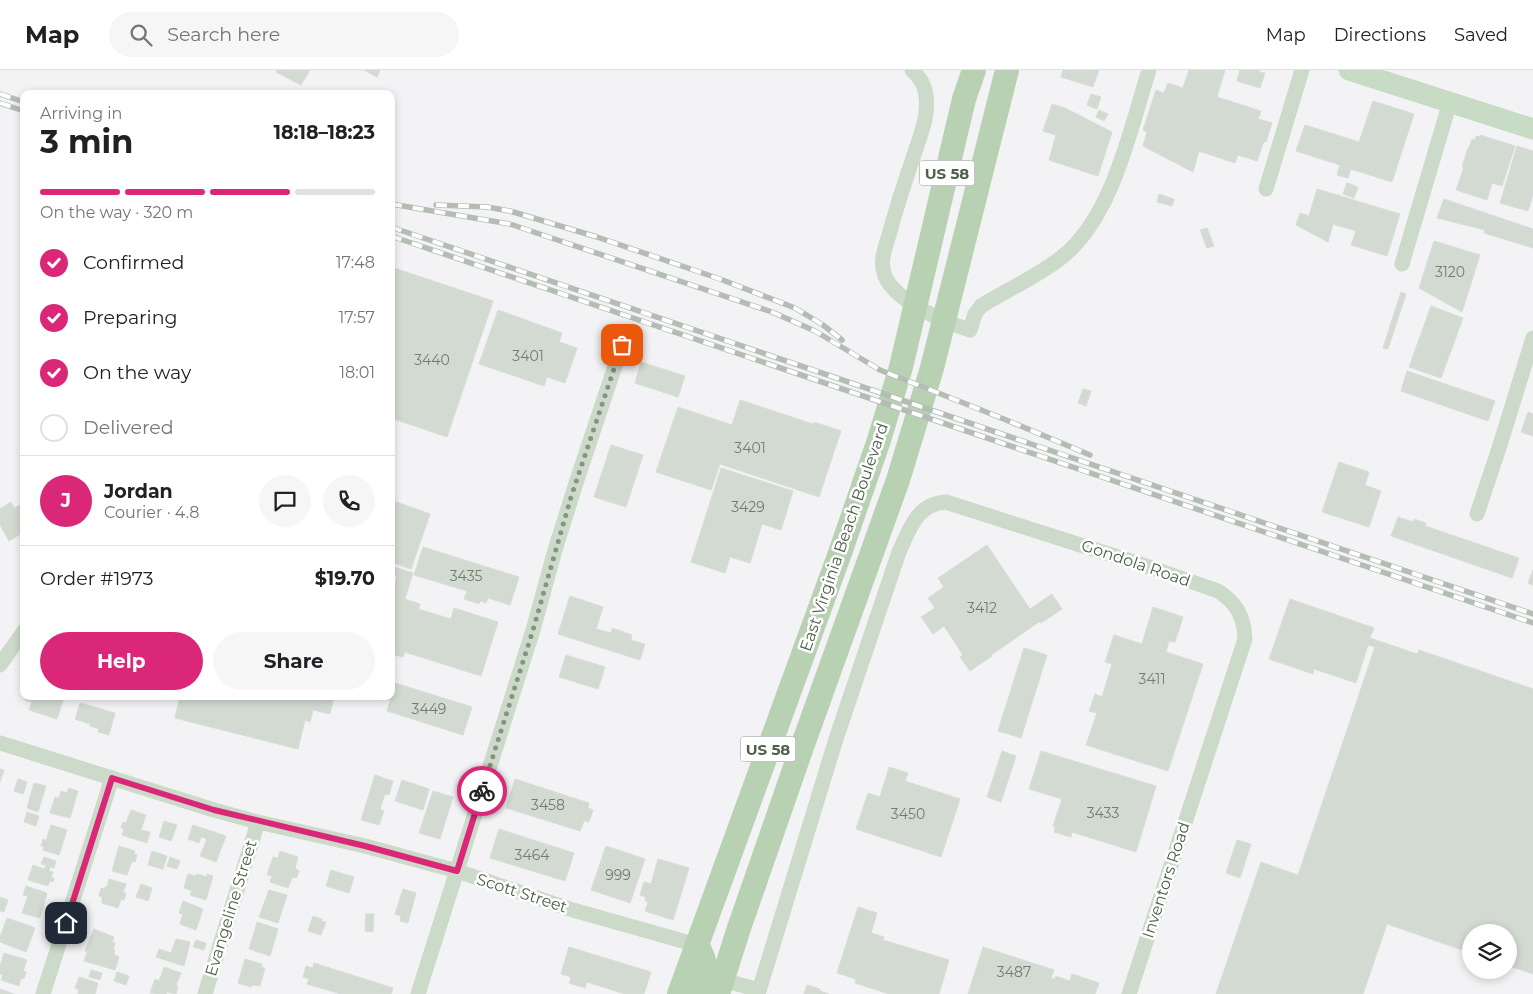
<!DOCTYPE html>
<html lang="en">
<head>
<meta charset="utf-8">
<style>
	body { margin:0; font-family:Montserrat,sans-serif; background:#f6f6f6; color:#202124; height:100vh; display:flex; flex-direction:column; font-size:19px; white-space:nowrap }
	* { box-sizing:border-box; margin:0 }
	p { font-size:16px; color:#757577 }
	.icon { flex:none; width:28px; height:28px; fill:none; stroke:currentColor; stroke-width:2; stroke-linecap:round; stroke-linejoin:round }
	.map { position:relative; flex:1; overflow:hidden }
	.panel { position:absolute; left:20px; top:20px; width:375px; height:610px; display:flex; flex-direction:column; background:#fff; border-radius:10px; box-shadow:0 2px 8px #0003 }
	.panel>* { flex:none }
	.buttons { position:absolute; left:1462px; top:854px; display:grid; gap:10px }
	.buttons a { display:grid; place-items:center; width:55px; height:55px; border-radius:50%; background:#fff; box-shadow:0 2px 8px #0003; font-size:25px }
	.pin { position:absolute; display:grid; place-items:center; width:42px; height:42px; color:#fff; margin:-21px; border-radius:10px; box-shadow:0 2px 8px #0006 }
	.courier { position:absolute; display:grid; place-items:center; width:50px; height:50px; margin:-25px; border:4px solid #db2777; border-radius:50%; background:#fff; color:#222; box-shadow:0 1px 6px #0007 }
	.headline em { font-style:normal; font-weight:700 }
	.headline div { display:flex; flex-direction:column-reverse }
	.headline { display:flex; align-items:center; justify-content:space-between; height:85px; padding:0 20px }
	h1 { font-size:32px; font-weight:700; line-height:38px }
	.bar { display:grid; grid-template-columns:repeat(4,1fr); gap:8px 5px; align-content:center; height:60px; padding:0 20px }
	.bar i { height:6px; border-radius:4px; background:#e0e0e0 }
	.bar .selected { background:#db2777 }
	.bar p { grid-column:span 4 }
	.line { display:flex; align-items:center; gap:12px; padding:0 20px; border-top:1px solid #e0e0e0 }
	.line div { flex:1 }
	.round { display:grid; place-items:center; flex:none; width:52px; height:52px; border-radius:26px; background:#f6f6f6 }
	ol { padding:0 20px; list-style:none }
	li { display:flex; align-items:center; gap:15px; height:55px }
	li p { margin-inline-start:auto }
	li .icon { padding:5px; border-radius:50%; background:#db2777; color:#fff; stroke-width:4 }
	li:last-child { color:#757577 }
	li i { width:28px; height:28px; border:2px solid #e0e0e0; border-radius:50% }
	.primary-button { display:flex; gap:10px; margin-top:auto; padding:10px 20px }
	.primary-button a { flex:1; height:58px; border-radius:30px; background:#db2777; color:#fff; font-size:20px; font-weight:700; line-height:58px; text-align:center }
	.primary-button a+a { background:#f6f6f6; color:#202124 }
	header { display:flex; align-items:center; gap:30px; box-sizing:border-box; height:70px; padding:0 25px; background:#fff; border-bottom:1px solid #e0e0e0 }
	header strong { font-size:24px }
	nav { display:flex; gap:28px; margin-inline-start:auto; font-size:18px }
	.search { width:350px; height:45px; background:#f6f6f6; display:flex; align-items:center; gap:12px; box-sizing:border-box; padding:0 18px; border-radius:28px; color:#757577; font-size:19px }
	.map>svg:first-child { display:block }
	.building { fill:#d2dad2; stroke:#d6ded7 }
	.lines { fill:none; stroke-linecap:round; stroke-linejoin:round }
	.minor { stroke:#ccdac9; stroke-width:15 }
	.secondary { stroke:#c8dbc5; stroke-width:21 }
	.primary { stroke:#b7d1b2; stroke-width:24 }
	.rail-casing { stroke:#b4bdb4; stroke-width:5.5 }
	.rail { stroke:#fff; stroke-width:4; stroke-dasharray:11; stroke-linecap:butt }
	.done { stroke:#879485; stroke-width:5; stroke-dasharray:0 9 }
	.route { stroke:#db2777; stroke-width:6 }
	.labels { text-anchor:middle; dominant-baseline:central; stroke-width:5; stroke-linejoin:round; paint-order:stroke }
	.number-label { font-size:14px; fill:#6e7f6b }
	.shield { fill:#fff; stroke:#829080; stroke-width:1 }
	.shield-label { font-size:15px; font-weight:bold; fill:#4d6149 }
	.street-label { font-size:16px; fill:#4d6149; stroke:#fff }
</style>
</head>
<body>
<header>
<strong>Map</strong>
<div class="search"><svg class="icon" aria-label="search" viewBox="0 0 24 24"><circle cx="10" cy="10" r="6"/><path d="M15 15l6 6"/></svg>Search here</div>
<nav><a>Map</a><a>Directions</a><a>Saved</a></nav>
</header>
<div class="map">
<svg width="1533" height="924" viewBox="0 0 1533 924">
	<rect width="100%" height="100%" fill="#f3f2f5"/>
	<!-- building -->
	<g class="building">
		<polygon points="277,0 310,0 301,15 276,2"/>
		<polygon points="364,0 380,0 377,7"/>
		<polygon points="1063,0 1099,0 1093,17 1061,7"/>
		<polygon points="1189,0 1225,0 1217,27 1261,41 1258,49 1272,53 1266,72 1264,71 1257,91 1238,85 1235,93 1199,81 1193,102 1143,76 1147,62 1143,60 1156,20 1164,23 1168,13 1183,18"/>
		<polygon points="1240,0 1260,0 1259,2 1265,3 1260,18 1237,11"/>
		<polygon points="1091,24 1101,27 1097,39 1087,35"/>
		<polygon points="1373,31 1414,44 1392,112 1351,99 1348,108 1337,105 1340,95 1296,81 1305,55 1359,72"/>
		<polygon points="1052,34 1065,38 1112,62 1098,106 1049,90 1056,65 1043,61"/>
		<polygon points="1099,40 1108,44 1104,51 1096,47"/>
		<polygon points="1480,65 1515,76 1502,116 1492,113 1487,130 1456,120 1464,97 1462,97 1468,78 1469,78 1472,69 1475,70 1476,66 1480,67"/>
		<polygon points="1517,76 1533,81 1533,124 1528,141 1500,133"/>
		<polygon points="1347,113 1358,117 1354,128 1343,124"/>
		<polygon points="1317,119 1400,144 1387,186 1351,175 1356,161 1333,154 1328,172 1296,155 1300,143 1309,146"/>
		<polygon points="1159,124 1174,129 1172,136 1157,132"/>
		<polygon points="1444,129 1533,159 1533,178 1484,163 1485,160 1437,148"/>
		<polygon points="1207,158 1214,176 1207,178 1200,160"/>
		<polygon points="1434,171 1480,185 1462,242 1419,218"/>
		<polygon points="391,197 493,231 447,367 391,348"/>
		<polygon points="1401,222 1406,224 1388,279 1383,278"/>
		<polygon points="1431,236 1463,248 1441,308 1409,297"/>
		<polygon points="498,240 562,263 559,272 577,278 565,313 547,307 544,316 479,294"/>
		<polygon points="641,292 685,306 678,327 635,313"/>
		<polygon points="1407,301 1495,331 1488,351 1401,321"/>
		<polygon points="1083,319 1091,321 1086,336 1078,333"/>
		<polygon points="740,330 813,354 814,352 841,361 819,427 720,394 711,420 656,402 678,337 732,355"/>
		<polygon points="1528,342 1533,344 1533,366 1521,362"/>
		<polygon points="611,375 643,385 626,437 594,427"/>
		<polygon points="1339,392 1369,402 1365,415 1381,421 1369,457 1322,442"/>
		<polygon points="721,398 793,421 781,460 762,454 750,493 730,487 725,503 691,492"/>
		<polygon points="391,430 430,444 411,499 391,492"/>
		<polygon points="11,432 14,438 22,434 24,436 24,462 9,471 0,455 0,439"/>
		<polygon points="1398,447 1413,452 1414,449 1426,453 1425,456 1519,488 1512,508 1391,466"/>
		<polygon points="987,475 1030,539 1052,524 1062,539 1041,553 1039,552 991,585 992,586 970,601 960,587 963,585 944,556 933,564 921,547 935,538 928,528 944,517 938,508"/>
		<polygon points="423,477 519,507 510,535 488,528 486,533 480,531 479,534 464,529 467,521 414,505"/>
		<polygon points="391,496 413,503 405,529 420,534 418,539 451,549 454,538 498,552 481,606 405,582 403,587 391,584 391,524 397,506 391,504"/>
		<polygon points="1533,500 1533,515 1528,513"/>
		<polygon points="570,526 603,537 596,559 611,563 612,558 632,565 631,570 645,574 640,590 558,564"/>
		<polygon points="1290,529 1374,558 1370,568 1417,584 1419,580 1533,619 1533,904 1509,896 1509,862 1471,862 1471,883 1387,854 1363,924 1216,924 1261,792 1298,805 1375,577 1368,575 1356,613 1314,599 1313,604 1269,589"/>
		<polygon points="1153,537 1183,547 1175,572 1169,571 1166,582 1203,594 1168,701 1086,675 1097,643 1089,641 1095,624 1102,627 1112,594 1105,592 1114,565 1142,574"/>
		<polygon points="1024,578 1047,585 1021,668 998,661"/>
		<polygon points="566,585 605,597 598,619 559,607"/>
		<polygon points="395,613 472,637 463,665 387,641"/>
		<polygon points="26,626 44,626 52,629 53,626 64,627 57,649 29,640 32,632 25,630"/>
		<polygon points="180,626 334,626 330,644 313,640 310,652 305,650 298,679 175,648"/>
		<polygon points="80,633 115,643 109,665 98,662 99,659 90,656 90,654 75,649"/>
		<polygon points="1002,681 1016,686 1001,732 987,727"/>
		<polygon points="1041,681 1156,716 1136,782 1072,762 1071,767 1054,762 1055,757 1053,756 1062,729 1029,719"/>
		<polygon points="889,697 908,703 905,711 960,729 941,787 856,759 868,723 880,727"/>
		<polygon points="0,699 4,700 0,712"/>
		<polygon points="375,705 393,711 389,725 385,724 380,739 384,741 379,755 361,750"/>
		<polygon points="18,709 27,712 23,724 14,721"/>
		<polygon points="515,709 589,733 588,738 593,740 589,752 584,751 580,761 506,738"/>
		<polygon points="402,710 429,719 423,740 395,731"/>
		<polygon points="34,713 46,716 38,742 27,738"/>
		<polygon points="69,718 78,721 70,748 50,743 55,727 59,728 61,721 67,723"/>
		<polygon points="433,721 453,727 440,769 419,763"/>
		<polygon points="131,740 146,745 141,760 150,762 147,773 122,765 124,759 121,758 123,752 126,753"/>
		<polygon points="27,742 39,746 36,756 24,752"/>
		<polygon points="164,751 177,755 171,771 159,767"/>
		<polygon points="51,755 67,760 59,785 43,780 44,776 41,776 43,769 46,770"/>
		<polygon points="193,755 226,766 216,792 200,786 207,769 201,767 199,773 188,769"/>
		<polygon points="499,759 574,783 565,811 490,788"/>
		<polygon points="1237,770 1251,774 1240,808 1226,803"/>
		<polygon points="119,776 135,781 134,784 137,785 135,792 132,791 127,805 112,801"/>
		<polygon points="606,776 645,789 630,833 591,820"/>
		<polygon points="152,781 167,786 163,799 148,795"/>
		<polygon points="280,781 298,787 295,798 299,801 297,807 292,808 288,818 270,812 272,806 267,805 273,787 278,788"/>
		<polygon points="44,787 56,791 54,798 50,797 49,801 53,802 51,807 54,808 53,812 50,811 48,816 28,810 33,795 44,799 46,795 41,794"/>
		<polygon points="170,787 180,791 177,799 167,796"/>
		<polygon points="658,789 689,798 673,850 645,841 648,832 645,831 646,827 640,825 644,812 651,814"/>
		<polygon points="331,800 354,807 349,823 326,816"/>
		<polygon points="188,804 196,806 197,804 207,807 207,804 213,806 206,830 190,825 192,821 184,818"/>
		<polygon points="109,809 126,814 123,823 126,823 124,830 121,829 118,838 102,833 102,827 99,826 101,818 105,819 105,817 107,817"/>
		<polygon points="141,814 152,818 148,831 136,827"/>
		<polygon points="26,816 47,823 40,848 22,843 28,826 23,825"/>
		<polygon points="403,819 416,823 408,853 400,851 401,846 395,844"/>
		<polygon points="269,820 287,825 278,853 259,847"/>
		<polygon points="0,827 8,830 4,842 0,841"/>
		<polygon points="183,831 203,839 196,860 180,854 183,844 179,843"/>
		<polygon points="858,837 877,843 871,863 884,867 883,870 949,890 939,924 889,924 855,913 856,909 837,903"/>
		<polygon points="366,844 374,844 373,862 365,861"/>
		<polygon points="313,846 322,849 321,851 326,852 321,865 308,861"/>
		<polygon points="7,848 35,858 26,882 0,872 0,867"/>
		<polygon points="257,852 278,859 270,886 249,879"/>
		<polygon points="94,859 114,867 112,872 115,873 113,879 115,880 114,885 119,887 115,900 84,891 87,882 85,881"/>
		<polygon points="176,869 190,872 184,896 156,887 159,879 171,883"/>
		<polygon points="196,870 206,873 204,880 193,877"/>
		<polygon points="569,877 651,902 644,924 625,924 587,912 585,918 569,913 571,907 561,904"/>
		<polygon points="983,877 1054,900 1051,908 1055,909 1056,906 1070,911 1072,904 1099,913 1095,924 968,924"/>
		<polygon points="4,883 27,890 23,901 26,902 24,909 21,908 19,916 1,910 3,905 0,904 0,896"/>
		<polygon points="245,889 262,894 261,897 265,898 260,916 252,915 251,917 238,913"/>
		<polygon points="314,893 393,918 391,924 341,924 307,914 309,909 303,907 306,896 313,898"/>
		<polygon points="164,897 181,903 176,915 178,916 176,924 167,922 166,924 150,923 155,909 159,911"/>
		<polygon points="91,900 102,903 100,910 89,907"/>
		<polygon points="117,902 129,906 126,915 114,911"/>
		<polygon points="79,907 98,913 95,924 78,924 79,920 75,918"/>
		<polygon points="807,915 820,919 820,921 829,924 804,924"/>
		<polygon points="0,919 14,924 0,924"/>
	</g>
	<g class="lines">
		<!-- minor -->
		<g class="minor">
			<path d="M 912,0 C 920,7 925,15 926,26 C 929,48 919,68 913,88 C 904,114 896,139 889,165 C 885,178 879,192 885,206 C 896,232 944,252 970,260 L 975,244 L 981,236 C 1007,220 1038,206 1062,187 C 1113,146 1130,60 1149,0"/>
			<polyline points="1266,119 1302,0"/>
			<polyline points="1402,194 1450,32"/>
			<polyline points="1477,444 1500,375 1533,268"/>
			<polyline points="0,595 24,561"/>
			<polyline points="0,673 214,740 258,752 365,776 457,801 573,840 697,875"/>
			<polyline points="723,910 759,920"/>
			<polyline points="43,924 112,708"/>
			<polyline points="205,924 258,752"/>
			<polyline points="418,924 533,560 555,480 577,410 622,275"/>
			<path d="M 758,924 L 836,669 L 899,482 C 910,458 917,434 946,432 L 1149,497 L 1218,521 C 1237,533 1244,547 1245,569 L 1129,924"/>
		</g>
		<!-- secondary -->
		<polyline class="secondary" points="1349,0 1533,59"/>
		<!-- primary -->
		<g class="primary">
			<path d="M 697,875 C 709,895 707,903 699,924"/>
			<polyline points="679,924 840,483 879,370 901,297 964,29 974,0"/>
			<polyline points="718,924 739,858 802,677 898,410 932,298 1007,0"/>
		</g>
		<defs>
			<g id="rail">
				<polyline points="0,24 24,32"/>
				<polyline points="0,33 24,41"/>
				<polyline points="391,134 510,154 772,242 815,261 880,300 999,347 1090,385"/>
				<polyline points="436,135 487,137 510,141 597,167 720,209 795,238 823,255 842,270"/>
				<polyline points="391,157 1533,544"/>
				<polyline points="391,166 1533,553"/>
			</g>
		</defs>
		<!-- rail casing -->
		<use href="#rail" class="rail-casing"/>
		<!-- rail -->
		<use href="#rail" class="rail"/>
	</g>
	<g class="lines">
		<!-- done -->
		<polyline class="done" points="482,721 533,560 571,427 622,275"/>
		<!-- route -->
		<polyline class="route" points="66,853 112,708 214,740 365,776 457,801 482,721"/>
	</g>
	<g class="labels">
		<!-- number labels -->
		<g class="number-label">
			<text x="1450" y="202">3120</text>
			<text x="528" y="286">3401</text>
			<text x="432" y="290">3440</text>
			<text x="750" y="378">3401</text>
			<text x="748" y="437">3429</text>
			<text x="466" y="506">3435</text>
			<text x="982" y="538">3412</text>
			<text x="1152" y="609">3411</text>
			<text x="429" y="639">3449</text>
			<text x="548" y="735">3458</text>
			<text x="1103" y="743">3433</text>
			<text x="908" y="744">3450</text>
			<text x="532" y="785">3464</text>
			<text x="618" y="805">999</text>
			<text x="1014" y="902">3487</text>
		</g>
		<!-- shield labels -->
		<g class="shield">
			<rect x="919.5" y="90.5" width="55" height="25" rx="4"/>
			<rect x="740.5" y="666.5" width="55" height="25" rx="4"/>
		</g>
		<g class="shield-label">
			<text x="947" y="103">US 58</text>
			<text x="768" y="679">US 58</text>
		</g>
		<!-- street labels -->
		<g class="street-label">
			<text transform="translate(844 467) rotate(-71)">East Virginia Beach Boulevard</text>
			<text transform="translate(1136 493) rotate(19)">Gondola Road</text>
			<text transform="translate(1166 810) rotate(-72)">Inventors Road</text>
			<text transform="translate(522 823) rotate(18)">Scott Street</text>
			<text transform="translate(231 838) rotate(-73)">Evangeline Street</text>
		</g>
	</g>
</svg>
<div class="buttons">
<a><svg class="icon" aria-label="layers" viewBox="0 0 24 24"><path d="M12 4l9 5-9 5-9-5zM3 14l9 5 9-5"/></svg></a>
</div>
<div class="pin" style="left:622px;top:275px;background:#ea580c"><svg class="icon" aria-label="bag" viewBox="0 0 24 24"><path d="M5 8h14l-1 12H6zM9 8a3 3 0 0 1 6 0"/></svg></div>
<div class="pin" style="left:66px;top:853px;background:#1f2937"><svg class="icon" aria-label="home" viewBox="0 0 24 24"><path d="M3 11l9-7 9 7M6 9v11h12V9"/></svg></div>
<div class="courier" style="left:482px;top:721px"><svg class="icon" aria-label="bike" viewBox="0 0 24 24"><circle cx="6" cy="16" r="4"/><circle cx="18" cy="16" r="4"/><path d="M6 16l4-8h5l3 8M10 8l3 8H6M13 5h3"/></svg></div>
<section class="panel">
<div class="headline"><div><h1>3 min</h1><p>Arriving in</p></div><em>18:18–18:23</em></div>
<div class="bar"><i class="selected"></i><i class="selected"></i><i class="selected"></i><i></i><p>On the way · 320 m</p></div>
<ol>
<li><svg class="icon" aria-label="check" viewBox="0 0 24 24"><path d="M5 12l5 5 9-10"/></svg>Confirmed<p>17:48</p></li>
<li><svg class="icon" aria-label="check" viewBox="0 0 24 24"><path d="M5 12l5 5 9-10"/></svg>Preparing<p>17:57</p></li>
<li><svg class="icon" aria-label="check" viewBox="0 0 24 24"><path d="M5 12l5 5 9-10"/></svg>On the way<p>18:01</p></li>
<li><i></i>Delivered</li>
</ol>
<div class="line" style="height:90px"><b class="round" style="background:#db2777;color:#fff">J</b><div><b>Jordan</b><p>Courier · 4.8</p></div><a class="round"><svg class="icon" aria-label="chat" viewBox="0 0 24 24"><path d="M4 5h16v11H9l-5 4z"/></svg></a><a class="round"><svg class="icon" aria-label="phone" viewBox="0 0 24 24"><path d="M5 4h4l2 5-3 2q2 4 5 5l2-3 5 2v4C11 20 4 13 5 4z"/></svg></a></div>
<div class="line" style="height:65px"><div>Order #1973</div><b>$19.70</b></div>
<div class="primary-button"><a>Help</a><a>Share</a></div>
</section>
</div>
</body>
</html>
